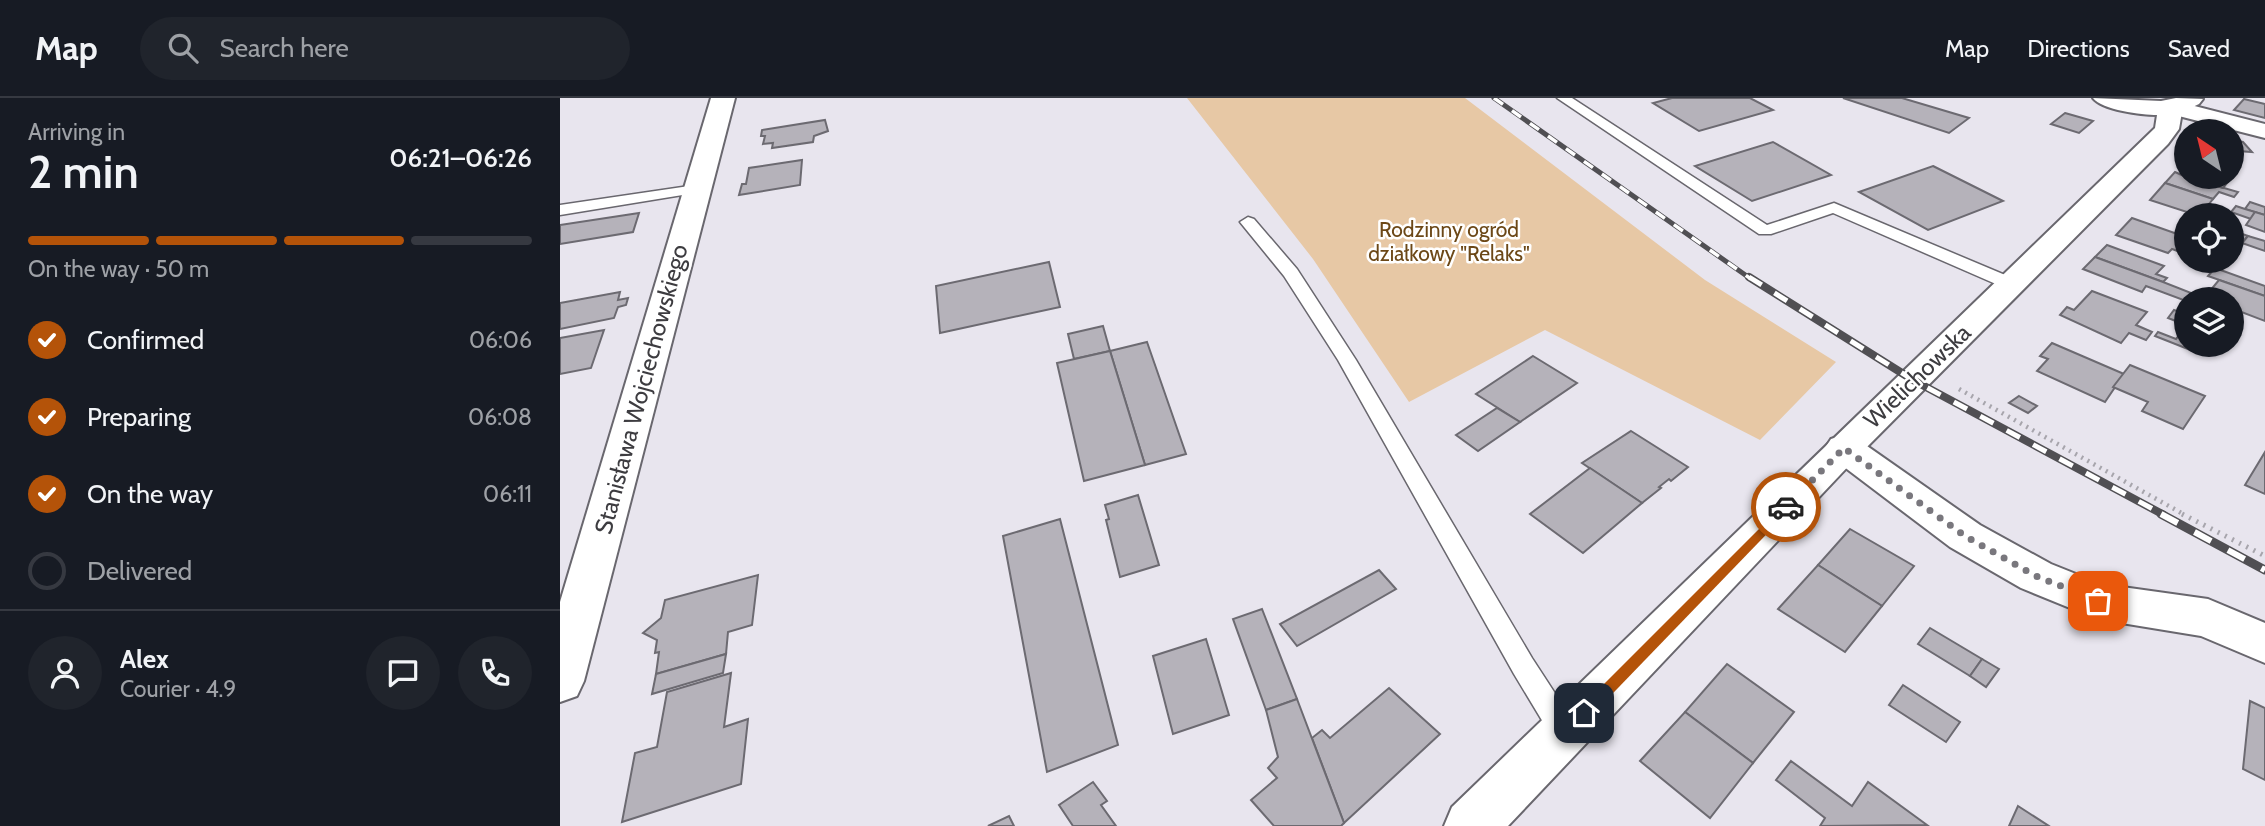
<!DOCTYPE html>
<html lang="en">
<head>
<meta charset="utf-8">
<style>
	body { margin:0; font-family:Cabin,sans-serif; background:#20242c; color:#f1f3f6; height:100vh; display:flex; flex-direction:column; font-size:26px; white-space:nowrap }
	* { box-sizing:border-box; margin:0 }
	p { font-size:23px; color:#9ea1a6 }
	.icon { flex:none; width:38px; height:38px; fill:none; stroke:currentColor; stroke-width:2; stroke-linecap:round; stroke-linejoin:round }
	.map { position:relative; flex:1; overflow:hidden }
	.sheet { display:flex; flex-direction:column; background:#171b24; width:560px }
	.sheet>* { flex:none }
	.needle { width:46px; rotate:325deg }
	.tools { position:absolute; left:1614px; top:21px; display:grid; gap:14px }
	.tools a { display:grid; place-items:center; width:70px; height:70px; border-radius:50%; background:#171b24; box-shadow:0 2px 5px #0004; font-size:35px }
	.pin { position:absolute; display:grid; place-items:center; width:60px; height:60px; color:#fff; margin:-30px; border-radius:14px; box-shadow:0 4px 10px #0006 }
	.courier { position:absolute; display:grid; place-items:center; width:70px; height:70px; margin:-35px; border:5px solid #b45309; border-radius:50%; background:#fff; color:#222; box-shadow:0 2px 9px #0007 }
	.overview em { font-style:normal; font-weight:600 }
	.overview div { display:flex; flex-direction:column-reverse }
	.overview { display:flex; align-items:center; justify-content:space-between; height:119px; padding:0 28px }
	h1 { font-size:46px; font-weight:600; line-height:52px }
	.bar { display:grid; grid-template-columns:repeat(4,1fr); gap:10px 7px; align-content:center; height:84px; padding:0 28px }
	.bar i { height:9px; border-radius:5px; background:#363941 }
	.bar .current { background:#b45309 }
	.bar p { grid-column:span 4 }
	.line { display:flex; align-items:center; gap:18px; padding:0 28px; border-top:2px solid #363941 }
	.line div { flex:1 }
	.round { display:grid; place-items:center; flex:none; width:74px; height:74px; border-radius:37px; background:#20242c }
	ol { padding:0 28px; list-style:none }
	li { display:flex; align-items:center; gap:21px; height:77px }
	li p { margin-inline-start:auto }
	li .icon { padding:7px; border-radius:50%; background:#b45309; color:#fff; stroke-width:4 }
	li:last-child { color:#9ea1a6 }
	li i { width:38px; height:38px; border:4px solid #363941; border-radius:50% }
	header { display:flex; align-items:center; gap:42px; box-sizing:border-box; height:98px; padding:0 35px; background:#171b24; border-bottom:2px solid #363941 }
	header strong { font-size:33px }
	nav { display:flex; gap:38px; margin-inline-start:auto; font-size:24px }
	.search { width:490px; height:63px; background:#20242c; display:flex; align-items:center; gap:18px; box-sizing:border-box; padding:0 24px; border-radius:38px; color:#9ea1a6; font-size:26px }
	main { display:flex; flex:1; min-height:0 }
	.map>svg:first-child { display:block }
	.green { fill:#e7c8a5 }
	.building { fill:#b5b2ba; stroke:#6c6a71; stroke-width:2 }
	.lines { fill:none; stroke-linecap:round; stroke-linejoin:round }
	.service-casing { stroke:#69676e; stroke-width:3 }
	.minor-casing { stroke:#69676e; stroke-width:4 }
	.tertiary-casing { stroke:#69676e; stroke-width:4 }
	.path-far1 { stroke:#a7a5ac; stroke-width:4.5; stroke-dasharray:2 5; stroke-linecap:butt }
	.path { stroke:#a7a5ac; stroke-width:5; stroke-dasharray:2 6; stroke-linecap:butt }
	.service { fill:#fff; fill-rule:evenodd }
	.minor { fill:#fff; fill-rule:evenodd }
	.tertiary { fill:#fff; fill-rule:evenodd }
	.rail-far2-casing { stroke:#504f53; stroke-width:5 }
	.rail-far1-casing { stroke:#504f53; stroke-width:8 }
	.rail-casing { stroke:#504f53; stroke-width:9 }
	.rail-far2 { stroke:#fff; stroke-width:3.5; stroke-dasharray:11; stroke-linecap:butt }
	.rail-far1 { stroke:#fff; stroke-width:5; stroke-dasharray:15; stroke-linecap:butt }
	.rail { stroke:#fff; stroke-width:6; stroke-dasharray:19; stroke-linecap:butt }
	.route { fill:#b45309 }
	.done { stroke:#79777d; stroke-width:7; stroke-dasharray:0 12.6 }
	.labels { text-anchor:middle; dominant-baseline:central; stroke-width:5; stroke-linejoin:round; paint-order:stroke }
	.far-park-label { font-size:21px; fill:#6c4817; stroke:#fff }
	.street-label { font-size:24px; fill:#3d3c40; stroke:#fff }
</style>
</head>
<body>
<header>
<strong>Map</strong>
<div class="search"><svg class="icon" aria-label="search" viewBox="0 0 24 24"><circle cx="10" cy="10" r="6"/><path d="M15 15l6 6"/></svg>Search here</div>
<nav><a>Map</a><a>Directions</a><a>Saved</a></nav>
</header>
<main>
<section class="sheet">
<div class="overview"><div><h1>2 min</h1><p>Arriving in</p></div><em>06:21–06:26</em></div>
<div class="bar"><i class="current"></i><i class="current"></i><i class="current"></i><i></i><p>On the way · 50 m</p></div>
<ol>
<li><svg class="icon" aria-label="check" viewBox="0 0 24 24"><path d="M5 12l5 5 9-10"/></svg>Confirmed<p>06:06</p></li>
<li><svg class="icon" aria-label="check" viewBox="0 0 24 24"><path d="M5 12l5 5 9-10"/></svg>Preparing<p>06:08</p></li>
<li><svg class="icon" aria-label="check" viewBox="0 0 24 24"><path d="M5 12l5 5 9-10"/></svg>On the way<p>06:11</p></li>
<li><i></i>Delivered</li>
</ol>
<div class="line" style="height:126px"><a class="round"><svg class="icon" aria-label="person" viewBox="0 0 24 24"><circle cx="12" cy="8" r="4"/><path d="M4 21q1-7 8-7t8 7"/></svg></a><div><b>Alex</b><p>Courier · 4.9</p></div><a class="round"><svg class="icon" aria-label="chat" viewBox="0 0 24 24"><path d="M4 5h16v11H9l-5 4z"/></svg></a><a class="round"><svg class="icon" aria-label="phone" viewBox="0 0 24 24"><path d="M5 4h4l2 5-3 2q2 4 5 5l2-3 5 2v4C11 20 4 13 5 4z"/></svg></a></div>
</section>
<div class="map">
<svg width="1705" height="728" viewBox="0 0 1705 728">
	<rect width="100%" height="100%" fill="#e8e5ee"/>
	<!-- green -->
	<polygon class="green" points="627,0 905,0 1145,182 1276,264 1200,342 985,232 849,304 753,161"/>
	<!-- building -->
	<g class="building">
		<polygon points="1112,0 1190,0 1213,12 1139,33 1093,5"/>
		<polygon points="1283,0 1342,0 1409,20 1389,35"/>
		<polygon points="1684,1 1705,6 1705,20 1674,12"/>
		<polygon points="1505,15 1533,23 1519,35 1491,26"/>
		<polygon points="265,22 268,33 254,38 253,44 212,50 213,45 203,46 205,38 201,38 202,32"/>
		<polygon points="1671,42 1683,44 1692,54 1678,53"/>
		<polygon points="1213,44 1271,77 1192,103 1135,68"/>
		<polygon points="242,62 240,87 179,97 182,86 186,86 189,70"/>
		<polygon points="1373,68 1443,103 1368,132 1299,94"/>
		<polygon points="1615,74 1626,79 1678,94 1674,99 1659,94 1653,101 1605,85"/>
		<polygon points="1671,75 1674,76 1663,90 1629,79 1671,79"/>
		<polygon points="1605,85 1653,101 1649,106 1664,111 1659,117 1643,113 1636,117 1590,102"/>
		<polygon points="1690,104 1705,109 1705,117 1685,111"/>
		<polygon points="1676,108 1685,111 1695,114 1691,121 1671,114"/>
		<polygon points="1695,114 1705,117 1705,134 1686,127"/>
		<polygon points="79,115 73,134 0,146 0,127"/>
		<polygon points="1572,120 1623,138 1619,143 1626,145 1626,156 1612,151 1608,155 1556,137"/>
		<polygon points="1671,132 1688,138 1682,145 1671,141"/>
		<polygon points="1688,138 1705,143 1705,153 1682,145"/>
		<polygon points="1547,147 1604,168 1596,176 1607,180 1603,184 1535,159"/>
		<polygon points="1535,159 1603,184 1644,200 1626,203 1586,188 1582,194 1523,171"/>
		<polygon points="489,164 500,209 380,235 376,188"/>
		<polygon points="1655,170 1705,188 1705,198 1648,178"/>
		<polygon points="1659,182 1705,198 1705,223 1671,210 1671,201 1644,200"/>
		<polygon points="1532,193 1587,214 1576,227 1592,234 1586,242 1569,235 1561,245 1500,217 1507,209 1514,212"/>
		<polygon points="60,194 58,202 68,200 66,207 58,209 54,220 0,231 0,205"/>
		<polygon points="1614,212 1626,216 1626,227 1608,220"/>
		<polygon points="543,228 550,253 514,261 508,236"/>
		<polygon points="1626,229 1626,247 1644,247 1638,255 1595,238 1598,234 1616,241"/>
		<polygon points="44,232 31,270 0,276 0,240"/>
		<polygon points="587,244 626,356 585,367 550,253"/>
		<polygon points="1492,245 1564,276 1545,304 1477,273 1488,261 1480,258"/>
		<polygon points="550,253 585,367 524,383 497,265"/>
		<polygon points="973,258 1017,285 960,324 916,296"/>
		<polygon points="1570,267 1645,298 1623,331 1582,313 1588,304 1553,289"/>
		<polygon points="1459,298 1477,308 1468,315 1449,305"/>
		<polygon points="937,310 960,324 918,353 896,337"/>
		<polygon points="1071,333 1128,369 1111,383 1109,381 1099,389 1101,390 1082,405 1022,365"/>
		<polygon points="1705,354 1705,396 1685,387"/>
		<polygon points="1030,370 1082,405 1023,455 970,416"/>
		<polygon points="578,397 599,467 560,479 546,422 549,421 545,407"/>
		<polygon points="500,421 558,647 487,674 443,438"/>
		<polygon points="1290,431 1354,468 1322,508 1258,467"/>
		<polygon points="1258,467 1322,508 1285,554 1218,511"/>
		<polygon points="819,472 836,491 737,548 720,526"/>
		<polygon points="198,477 192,527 168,534 166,556 96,576 99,554 95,555 97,542 83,535 101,520 105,502"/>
		<polygon points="702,511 737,601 706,612 673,521"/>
		<polygon points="1370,530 1422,561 1410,578 1358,546"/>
		<polygon points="646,541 669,617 613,636 593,558"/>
		<polygon points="166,556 163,575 92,596 96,576"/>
		<polygon points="1422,561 1439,571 1426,589 1410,578"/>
		<polygon points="1167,566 1234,614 1193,665 1125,614"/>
		<polygon points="171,575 164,629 188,621 181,686 62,724 75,655 97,649 107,594"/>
		<polygon points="1343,587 1400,624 1386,644 1329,607"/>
		<polygon points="829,590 880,636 784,725 752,640 762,632 770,640"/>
		<polygon points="737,601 784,725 781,728 714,728 691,702 717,680 708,670 718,659 706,612"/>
		<polygon points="1690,603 1705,610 1705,682 1683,671"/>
		<polygon points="1125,614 1193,665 1150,720 1080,663"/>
		<polygon points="1231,663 1292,708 1308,684 1367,727 1260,728 1265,720 1216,682"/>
		<polygon points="533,684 547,703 541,707 556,728 513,728 499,707"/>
		<polygon points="1458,708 1489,728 1449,728"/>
		<polygon points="449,718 454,728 428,728"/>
	</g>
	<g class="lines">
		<defs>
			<g id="service">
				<polygon points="997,0 1012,0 1207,127 1274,105 1457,182 1459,186 1451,191 1445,190 1273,115 1211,136 1199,136"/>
				<polygon points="136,87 141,88 143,91 141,94 0,117 0,107"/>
				<polygon points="688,119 694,121 737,171 796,262 972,560 1015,626 1019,635 1015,644 1005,647 995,644 954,576 778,262 724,178 680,124"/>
			</g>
			<g id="minor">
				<polygon points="151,0 175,0 24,583 17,598 0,604 0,504"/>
				<polygon points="1611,2 1705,26 1705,40 1603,14 1599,9 1603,4"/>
				<polygon points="1284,337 1297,341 1420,427 1491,466 1541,486 1648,501 1705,525 1705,565 1641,538 1537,521 1461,490 1390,449 1271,359 1265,350 1271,341"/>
			</g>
			<path id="tertiary" d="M 1533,0 L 1601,3 L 1616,0 L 1643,1 L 1639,6 L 1622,14 L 1619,31 L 1608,46 L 1297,359 L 948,728 L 884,728 L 892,709 L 1595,30 L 1597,17 C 1582,17 1542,12 1533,0 Z"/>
		</defs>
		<!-- service casing -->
		<use href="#service" class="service-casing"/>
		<!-- minor casing -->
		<use href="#minor" class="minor-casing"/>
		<!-- tertiary casing -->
		<use href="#tertiary" class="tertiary-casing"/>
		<!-- path-far1 -->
		<polyline class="path-far1" points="1399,291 1625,417"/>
		<!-- path -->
		<polyline class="path" points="1622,416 1705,458"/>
		<!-- service -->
		<use href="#service" class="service"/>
		<!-- minor -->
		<use href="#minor" class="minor"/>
		<!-- tertiary -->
		<use href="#tertiary" class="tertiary"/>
		<defs>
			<polyline id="rail-far2" points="934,0 1191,181"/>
			<polyline id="rail-far1" points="1189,179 1353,282 1604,417"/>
			<polyline id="rail" points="1601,416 1705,472"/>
		</defs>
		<!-- rail-far2 casing -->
		<use href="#rail-far2" class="rail-far2-casing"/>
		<!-- rail-far1 casing -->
		<use href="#rail-far1" class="rail-far1-casing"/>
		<!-- rail casing -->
		<use href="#rail" class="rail-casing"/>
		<!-- rail-far2 -->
		<use href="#rail-far2" class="rail-far2"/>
		<!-- rail-far1 -->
		<use href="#rail-far1" class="rail-far1"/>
		<!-- rail -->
		<use href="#rail" class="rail"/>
	</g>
	<!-- route -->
	<polygon class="route" points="1226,404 1232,409 1230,412 1029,620 1019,620 1017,615 1019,611"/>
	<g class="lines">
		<!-- done -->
		<polyline class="done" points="1226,409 1284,350 1405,438 1476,478 1538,503"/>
	</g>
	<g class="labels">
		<!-- far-park labels -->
		<g class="far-park-label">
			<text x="889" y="131">Rodzinny ogród<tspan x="889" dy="24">działkowy "Relaks"</tspan></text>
		</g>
		<!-- street labels -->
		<g class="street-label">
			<text transform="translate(1357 278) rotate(-44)">Wielichowska</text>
			<text transform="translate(81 291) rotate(-75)">Stanisława Wojciechowskiego</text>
		</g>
	</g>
</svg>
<div class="tools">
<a><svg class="needle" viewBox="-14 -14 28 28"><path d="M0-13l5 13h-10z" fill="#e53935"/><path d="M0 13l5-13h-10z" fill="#9ea1a6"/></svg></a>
<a><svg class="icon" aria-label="locate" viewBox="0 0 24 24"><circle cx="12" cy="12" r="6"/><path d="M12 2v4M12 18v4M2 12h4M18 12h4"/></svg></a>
<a><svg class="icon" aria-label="layers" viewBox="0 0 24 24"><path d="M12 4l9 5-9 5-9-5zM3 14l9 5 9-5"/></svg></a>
</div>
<div class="pin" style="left:1538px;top:503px;background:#ea580c"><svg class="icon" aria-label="bag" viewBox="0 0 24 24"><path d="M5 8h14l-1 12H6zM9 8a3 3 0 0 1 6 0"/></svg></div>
<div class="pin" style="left:1024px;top:615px;background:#1f2937"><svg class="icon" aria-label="home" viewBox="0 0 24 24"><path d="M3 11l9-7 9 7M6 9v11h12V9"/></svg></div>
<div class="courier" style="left:1226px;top:409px"><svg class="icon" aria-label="car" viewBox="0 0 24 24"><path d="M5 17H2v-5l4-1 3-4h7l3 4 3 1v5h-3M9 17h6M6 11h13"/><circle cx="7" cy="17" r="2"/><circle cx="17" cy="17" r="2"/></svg></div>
</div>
</main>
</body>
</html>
